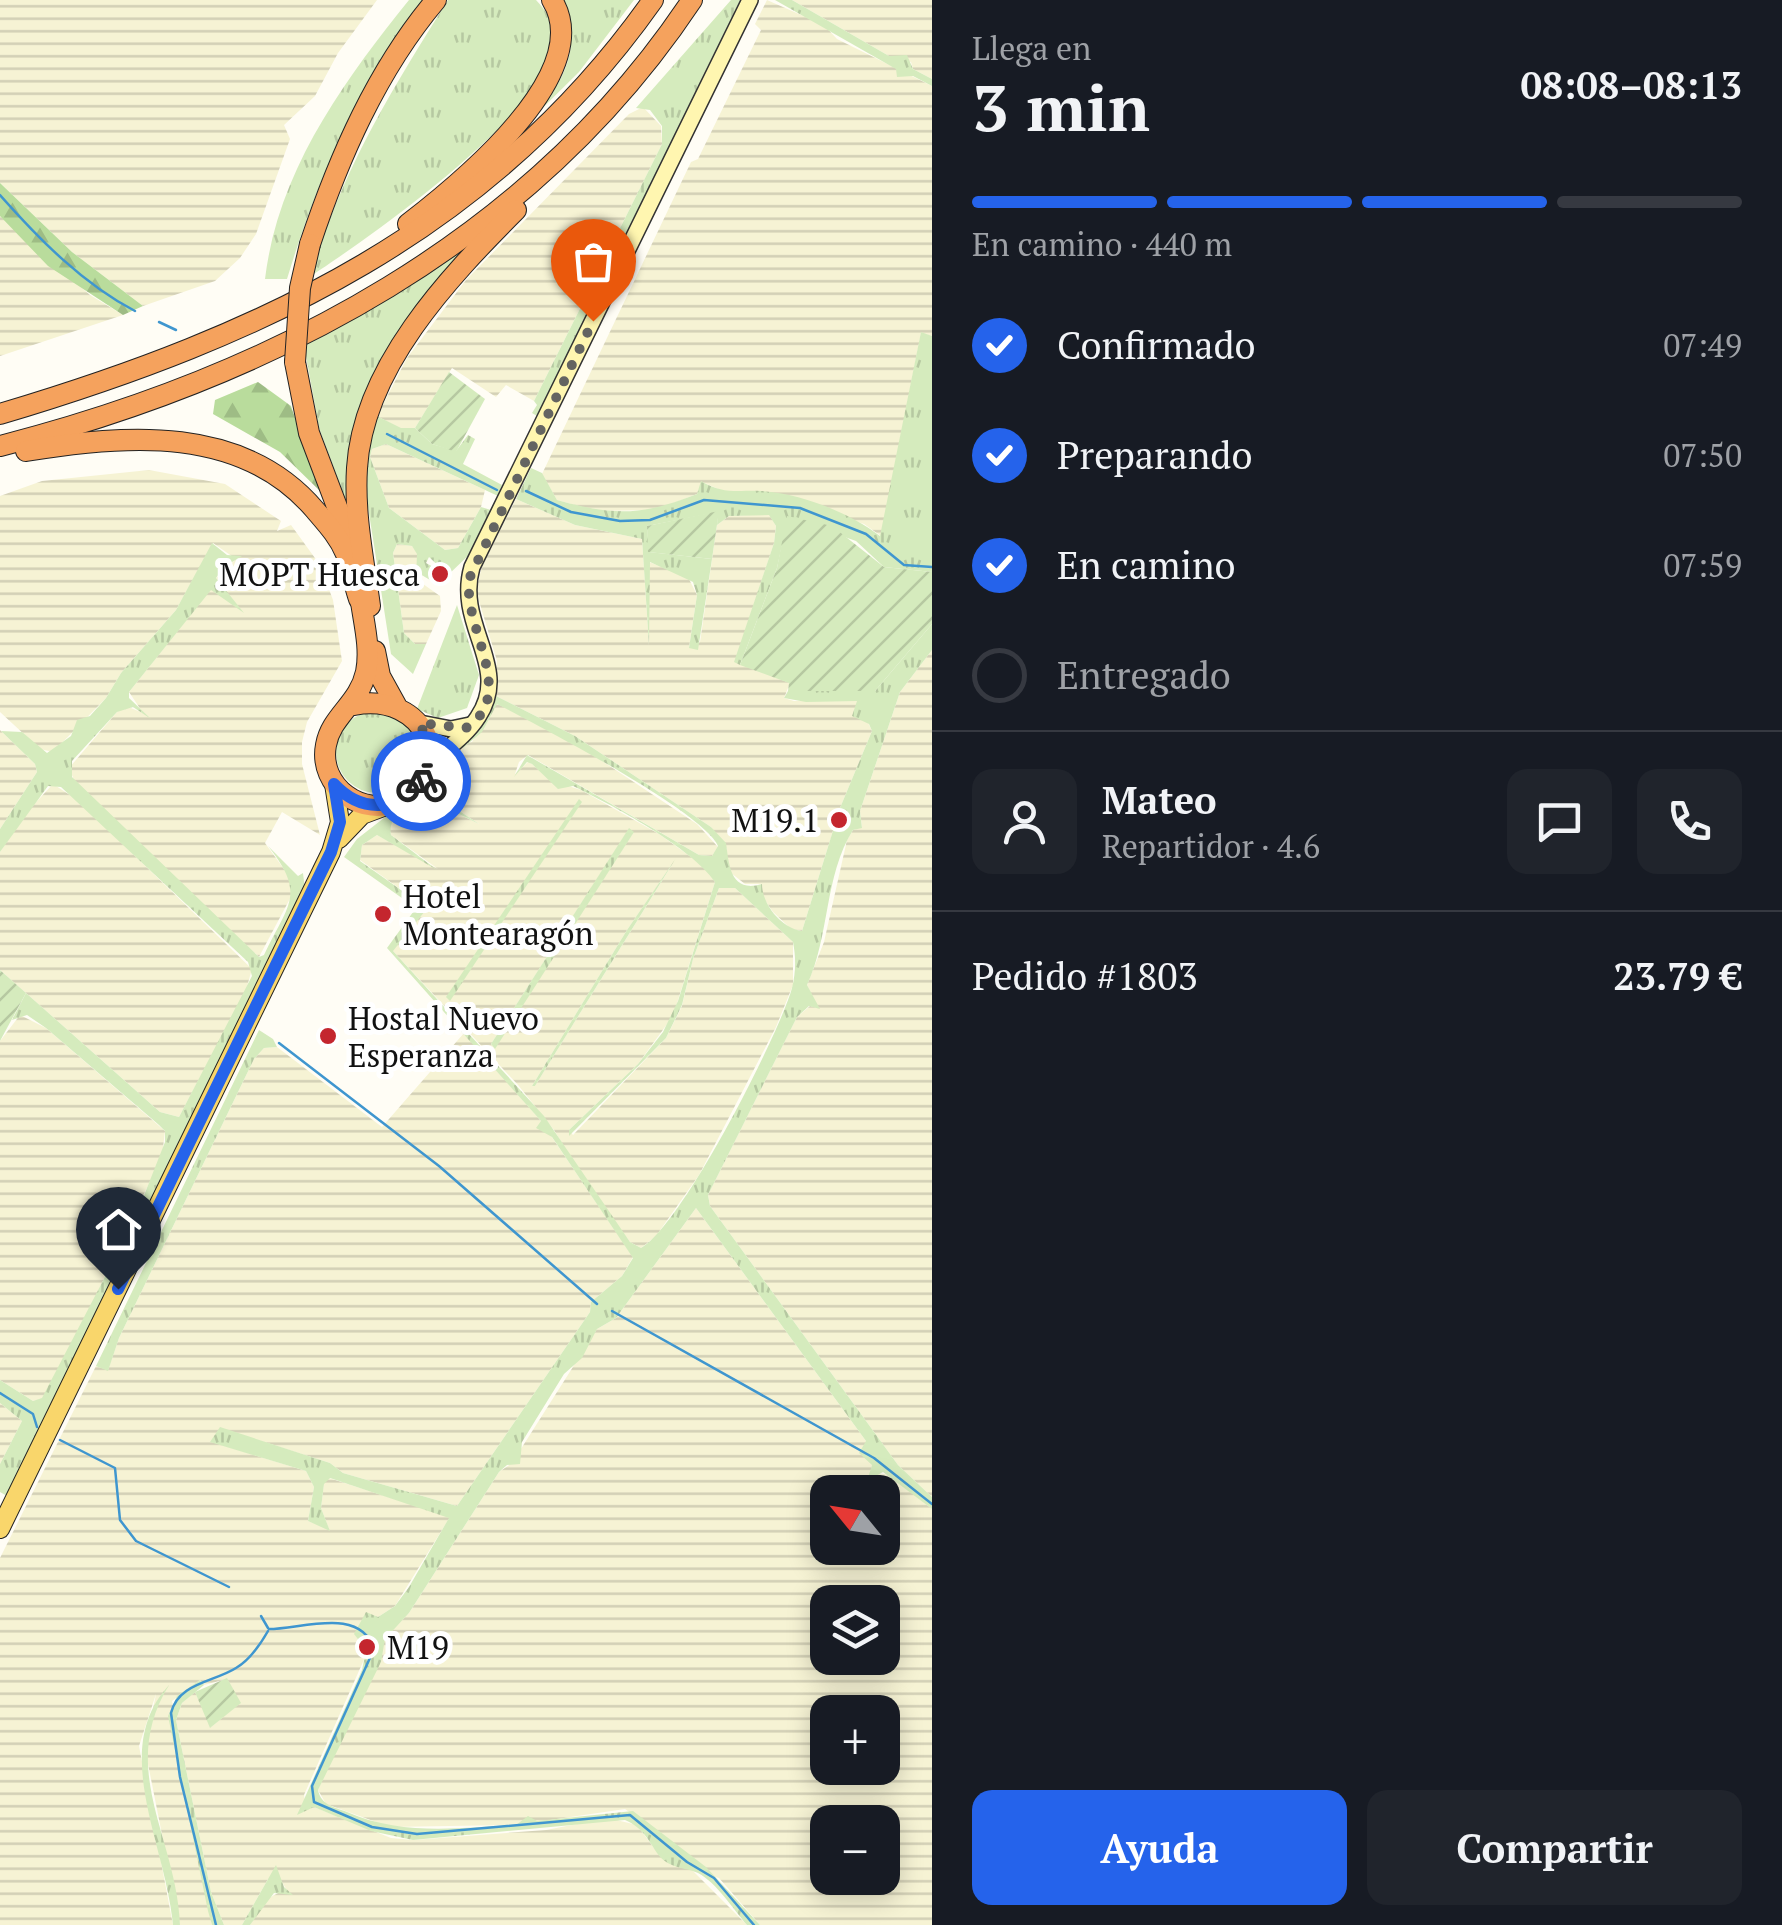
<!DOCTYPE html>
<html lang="es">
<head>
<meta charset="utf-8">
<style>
	body { margin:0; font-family:"PT Serif",serif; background:#20242c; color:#f1f3f6; height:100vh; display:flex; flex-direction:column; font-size:38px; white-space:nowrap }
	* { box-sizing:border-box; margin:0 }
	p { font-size:32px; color:#9ea1a6 }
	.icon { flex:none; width:55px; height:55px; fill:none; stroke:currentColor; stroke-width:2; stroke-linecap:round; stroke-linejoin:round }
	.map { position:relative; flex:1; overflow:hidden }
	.panel { display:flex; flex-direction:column; background:#171b24; width:850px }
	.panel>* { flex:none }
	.needle { width:65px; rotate:300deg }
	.controls { position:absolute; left:810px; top:1475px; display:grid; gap:20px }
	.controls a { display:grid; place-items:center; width:90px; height:90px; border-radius:20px; background:#171b24; box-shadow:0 5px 25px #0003; font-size:50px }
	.pin { position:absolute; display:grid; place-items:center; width:85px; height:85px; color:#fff; margin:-102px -42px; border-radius:50% 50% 50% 0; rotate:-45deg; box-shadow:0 0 10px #0007 }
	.pin .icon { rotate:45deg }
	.courier { position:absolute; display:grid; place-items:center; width:100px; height:100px; margin:-50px; border:8px solid #2563eb; border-radius:50%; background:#fff; color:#222; box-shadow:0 2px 12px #0007 }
	.overview em { font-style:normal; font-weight:600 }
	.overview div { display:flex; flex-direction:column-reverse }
	.overview { display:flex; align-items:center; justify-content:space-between; height:170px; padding:0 40px }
	h1 { font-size:65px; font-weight:600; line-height:75px }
	.bar { display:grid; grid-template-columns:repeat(4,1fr); gap:15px 10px; align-content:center; height:120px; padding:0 40px }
	.bar i { height:12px; border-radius:8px; background:#363941 }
	.bar .on { background:#2563eb }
	.bar p { grid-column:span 4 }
	.line { display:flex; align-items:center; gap:25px; padding:0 40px; border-top:2px solid #363941 }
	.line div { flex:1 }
	.round { display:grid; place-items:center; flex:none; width:105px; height:105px; border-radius:20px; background:#20242c }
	ol { padding:0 40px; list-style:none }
	li { display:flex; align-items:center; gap:30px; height:110px }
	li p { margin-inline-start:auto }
	li .icon { padding:10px; border-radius:50%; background:#2563eb; color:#fff; stroke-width:4 }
	li:last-child { color:#9ea1a6 }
	li i { width:55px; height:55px; border:5px solid #363941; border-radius:50% }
	.primary-button { display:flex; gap:20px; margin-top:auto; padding:20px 40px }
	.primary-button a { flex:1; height:115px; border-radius:20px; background:#2563eb; color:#fff; font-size:40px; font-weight:600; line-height:115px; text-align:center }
	.primary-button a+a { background:#20242c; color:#f1f3f6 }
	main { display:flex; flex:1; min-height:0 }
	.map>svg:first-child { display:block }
	.farmland { fill:url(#farmland-rules); fill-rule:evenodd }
	.grass { fill:url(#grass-tufts) }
	.forest { fill:url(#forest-firs) }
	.garden { fill:url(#garden-furrows) }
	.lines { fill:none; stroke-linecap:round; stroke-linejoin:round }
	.stream { stroke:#3f96cf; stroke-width:2.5 }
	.secondary-casing { stroke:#333; stroke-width:18 }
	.primary-casing { stroke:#222; stroke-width:20 }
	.highway-casing { stroke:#222; stroke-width:22 }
	.secondary { stroke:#fff6b0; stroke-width:15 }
	.primary { stroke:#f9d66b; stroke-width:18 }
	.highway { stroke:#f5a25d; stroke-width:20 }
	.highway-bridge-casing { stroke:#222; stroke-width:22; stroke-linecap:butt }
	.highway-bridge { stroke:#f5a25d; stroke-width:20 }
	.done { stroke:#646461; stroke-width:10; stroke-dasharray:0 18 }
	.route { stroke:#2563eb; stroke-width:12 }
	.poi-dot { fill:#c4262e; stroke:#fff; stroke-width:4 }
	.labels { text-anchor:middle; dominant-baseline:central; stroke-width:10; stroke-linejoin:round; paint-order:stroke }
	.poi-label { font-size:32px; fill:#111; stroke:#fff; text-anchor:start }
</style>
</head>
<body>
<main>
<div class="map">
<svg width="932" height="1925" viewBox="0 0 932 1925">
	<defs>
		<pattern id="farmland-rules" width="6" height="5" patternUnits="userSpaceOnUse" patternTransform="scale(2.5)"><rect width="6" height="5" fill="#f6f3d4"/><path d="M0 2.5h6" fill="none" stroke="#d2cfb5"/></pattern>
		<pattern id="grass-tufts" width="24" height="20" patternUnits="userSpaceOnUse" patternTransform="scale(2.5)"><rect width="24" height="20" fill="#d5ebbd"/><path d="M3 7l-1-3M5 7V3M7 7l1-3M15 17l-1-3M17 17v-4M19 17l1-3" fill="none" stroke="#b6c8a1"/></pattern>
		<pattern id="forest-firs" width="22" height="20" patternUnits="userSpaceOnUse" patternTransform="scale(2.5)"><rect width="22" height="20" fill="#b9dc9c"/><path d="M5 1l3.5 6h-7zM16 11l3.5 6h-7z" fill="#9ebc85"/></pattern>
		<pattern id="garden-furrows" width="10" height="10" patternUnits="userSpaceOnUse" patternTransform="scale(2.5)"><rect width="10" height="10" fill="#d5ebbd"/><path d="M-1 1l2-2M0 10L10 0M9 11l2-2" fill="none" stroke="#b6c8a1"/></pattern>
	</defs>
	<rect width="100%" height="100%" fill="#fffdf5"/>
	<!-- farmland -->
	<g class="farmland">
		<polygon points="0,0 377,0 338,53 315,96 284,125 290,139 256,234 240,258 215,281 143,306 72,252 0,183"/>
		<polygon points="767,0 824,25 837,39 932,86 932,336 921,333 881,536 864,524 761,491 732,495 702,482 697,494 656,510 596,511 557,500 542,474 691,162 698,159 761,30 755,24"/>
		<polygon points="792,0 932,0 932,79 913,69 911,62 889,56"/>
		<polygon points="643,107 661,126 662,144 534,401 506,385 496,397 452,368 415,428 401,429 377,416 407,358 466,280 629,114"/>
		<polygon points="0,216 90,295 123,315 0,356"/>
		<polygon points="386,444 485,490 481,507 458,548 445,550 389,508 370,457 372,449"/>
		<polygon points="149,470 225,484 281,521 277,531 291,525 320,565 333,600 342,661 307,722 302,742 302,764 320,835 282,812 265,843 289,876 293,893 259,957 77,787 69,768 117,712 126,706 143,713 129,692 211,589 235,604 216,578 236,559 213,543 176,610 121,673 106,698 53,752 40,749 0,712 0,496 42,481"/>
		<polygon points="516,499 575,525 642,539 649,645 649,562 688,577 697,595 689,648 700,642 717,525 729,516 769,514 776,526 774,543 735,662 790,683 784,698 794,701 858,701 872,731 840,808 802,931 791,929 773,912 762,896 762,884 745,884 731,873 725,865 727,849 711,827 575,736 494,695 497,661 476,591 482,566"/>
		<polygon points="397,544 412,546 418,554 416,579 440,596 441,611 426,644 415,644 404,633 393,553"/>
		<polygon points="932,650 932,1497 898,1465 710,1206 708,1195 797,1017 810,1006 818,1008 807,985 824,942 847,840 853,830 862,827 860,811 900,692"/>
		<path d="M 496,703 L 572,741 L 697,824 L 718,847 L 712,856 L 699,855 L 528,755 L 519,762 L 515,774 L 528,762 L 532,764 L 550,780 L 581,790 L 659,834 L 705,867 L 715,882 L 673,1016 L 638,1064 L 569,1130 L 573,1135 L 666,1038 L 682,1006 L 693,959 L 719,888 L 735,888 L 793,942 L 793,985 L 776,1027 L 699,1175 L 656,1236 L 641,1248 L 630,1242 L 588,1186 L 554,1130 L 518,1085 L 392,950 L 436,897 L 418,902 L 360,860 L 362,845 L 377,835 L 438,869 L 391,835 L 389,827 L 399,813 L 425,797 L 479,824 L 428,790 L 434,766 L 459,744 L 472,742 ZM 629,829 L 633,833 L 494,1048 L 491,1044 ZM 673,863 L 535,1086 L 532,1086 L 627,930 Z"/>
		<polygon points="0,730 35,764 37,772 0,829"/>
		<polygon points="53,784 76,799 252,969 246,990 179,1117 160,1112 0,970 0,852 25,814"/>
		<polygon points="20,1015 46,1028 165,1131 162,1156 83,1323 42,1399 33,1401 0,1380 0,1041"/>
		<path d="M 464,1033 L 541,1121 L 633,1257 L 622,1276 L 591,1302 L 590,1312 L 457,1506 L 343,1473 L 330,1463 L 220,1428 L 212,1442 L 306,1471 L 314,1487 L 308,1521 L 329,1529 L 321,1508 L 324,1483 L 329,1478 L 450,1517 L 395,1606 L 378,1617 L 366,1613 L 355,1634 L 366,1655 L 304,1795 L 306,1809 L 314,1807 L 391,1838 L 413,1840 L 546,1830 L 608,1818 L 637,1825 L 657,1852 L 667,1838 L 625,1809 L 516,1825 L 390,1827 L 326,1804 L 318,1790 L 384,1639 L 409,1613 L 499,1472 L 512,1463 L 597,1329 L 616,1318 L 696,1208 L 866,1441 L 872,1465 L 869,1480 L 877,1473 L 890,1475 L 932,1509 L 932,1925 L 760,1925 L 719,1878 L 693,1871 L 747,1925 L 250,1925 L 265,1900 L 282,1891 L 289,1894 L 279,1877 L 268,1879 L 242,1925 L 224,1925 L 211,1892 L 176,1720 L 182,1703 L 195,1692 L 211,1727 L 240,1703 L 227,1679 L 204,1685 L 200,1680 L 172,1701 L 212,1925 L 180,1925 L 145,1749 L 156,1694 L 139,1746 L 173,1925 L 0,1925 L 0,1558 L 96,1366 L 108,1370 L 119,1338 L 254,1059 L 264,1048 L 277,1047 L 382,1127 ZM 828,1492 L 882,1492 L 882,1548 L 828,1548 ZM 828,1602 L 882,1602 L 882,1658 L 828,1658 ZM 839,1706 L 846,1712 L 882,1712 L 882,1768 L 828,1768 L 827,1728 L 816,1725 L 815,1716 ZM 828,1822 L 882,1822 L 882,1878 L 828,1878 Z"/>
		<polygon points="0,1403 22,1421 0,1464"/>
	</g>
	<!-- grass -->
	<g class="grass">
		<path d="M 409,0 L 423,0 C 359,85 318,177 287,279 L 265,279 C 278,171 343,82 409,0 Z"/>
		<path d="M 448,0 L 536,0 C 546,11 556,24 554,40 C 548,114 371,236 311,276 C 341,171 391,91 448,0 Z"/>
		<path d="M 562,0 L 634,0 L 579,72 L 491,159 C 535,112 594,70 562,0 Z"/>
		<polygon points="731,0 742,0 537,416 532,413 537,405 534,401 662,144 662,126 650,110 636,108"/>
		<polygon points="775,0 792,0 889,56 907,55 913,69 932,79 932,86 913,76 897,77 896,69"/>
		<polygon points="497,220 365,396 352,434 346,480 349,509 319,428 304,345 415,279"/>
		<path d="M 921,332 L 932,336 L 932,572 L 884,567 L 856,541 L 788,517 L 777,568 L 740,665 L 734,662 L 774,543 L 776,526 L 769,515 L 729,516 L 717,525 L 718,512 L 647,526 L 649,552 L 712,559 L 698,650 L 689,648 L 697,595 L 693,582 L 650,562 L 649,645 L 642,539 L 575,525 L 516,499 L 531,468 L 542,473 L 557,500 C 615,516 641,516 697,494 L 701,481 C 724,495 737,490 762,491 C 802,494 848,512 880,536 Z"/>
		<polygon points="377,416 401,428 415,428 432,444 456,451 468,435 475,439 463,464 502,485 498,496 386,444 372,449 370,457 389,508 445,550 458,548 481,507 491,510 470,554 448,575 429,557 426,563 437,569 430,580 420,574 416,579 417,554 412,546 397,544 393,553 404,633 415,644 426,644 413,674 391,654 366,494 365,460"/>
		<path d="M 212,543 L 227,555 L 242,556 L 224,567 L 216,578 L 244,613 L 211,590 L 129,692 L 129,698 L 151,719 L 133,707 L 117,712 L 72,761 L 72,777 L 259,957 L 264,955 C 288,904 307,895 268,846 L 298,876 L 303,873 L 305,890 L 7,1496 L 0,1492 L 0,1464 L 22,1421 L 0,1403 L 0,1380 L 33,1401 L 42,1398 L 134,1221 L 165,1142 L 165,1131 L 159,1125 L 46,1028 L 27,1015 L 12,1020 L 26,993 L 160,1112 L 179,1117 L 252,976 L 248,962 L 61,787 L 48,786 L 0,852 L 0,829 L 37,772 L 35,764 L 1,731 L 22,732 L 47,753 L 71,736 L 77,720 L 90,716 L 106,698 L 121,673 L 176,610 Z"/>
		<polygon points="457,605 479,675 467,708 438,718 417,709"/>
		<path d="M 932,624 L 932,650 L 900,692 L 860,811 L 862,828 L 853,830 C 824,876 830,936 807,985 L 820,1009 L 809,1006 L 797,1017 L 708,1195 L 710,1206 L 898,1465 L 932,1497 L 932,1509 L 883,1472 L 867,1481 L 872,1465 L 859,1453 L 866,1441 L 696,1208 L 616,1318 L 597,1329 L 582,1358 L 564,1374 L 522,1442 L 520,1464 L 507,1465 L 499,1472 L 409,1613 L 385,1639 L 381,1662 L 318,1790 C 321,1805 334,1807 347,1812 C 402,1836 457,1828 516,1825 L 528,1816 L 537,1821 L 633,1811 L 706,1867 L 760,1925 L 747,1925 C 733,1909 717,1883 698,1873 C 685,1867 668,1869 657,1853 C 647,1838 643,1828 625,1820 L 413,1840 L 371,1831 L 314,1807 L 297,1815 L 362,1670 L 366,1650 L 354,1634 L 366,1612 L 378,1617 L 395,1606 L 409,1587 L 449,1518 L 330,1478 L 324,1484 L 321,1508 L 330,1531 L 308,1521 L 314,1487 L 306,1471 L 210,1442 L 220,1427 L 330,1463 L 343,1473 L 457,1506 L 590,1312 L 591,1302 L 622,1276 L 633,1258 L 552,1137 L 536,1128 L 541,1121 L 387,948 L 416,908 L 344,857 L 357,839 L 416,793 L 428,790 L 479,824 L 425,797 C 409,803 387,816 391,835 L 437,870 L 377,835 L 362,845 L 360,861 L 418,902 L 437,896 L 393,951 L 544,1116 L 630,1242 L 641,1248 C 681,1227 779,1035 792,988 C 796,972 796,957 793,942 L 735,888 L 719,888 L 693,959 L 682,1005 L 666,1038 L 569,1136 L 569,1130 L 638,1064 L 663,1032 L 678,1001 L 715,882 C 691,847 612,805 573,786 L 558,789 L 532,764 L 527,762 L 514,777 L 527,755 L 699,855 L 712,856 L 718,846 C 704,812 536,724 497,704 L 482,732 L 463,748 L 459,744 L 494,695 L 575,736 L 711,827 L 726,843 C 729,862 729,894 762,884 C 762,904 781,928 802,931 L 840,808 L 872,731 L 869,724 L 852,716 L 857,701 L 806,702 L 784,698 L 788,691 L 875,691 Z"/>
		<circle cx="377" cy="752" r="41"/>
		<polygon points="579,799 582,802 450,1001 446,997"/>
		<polygon points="629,828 634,832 495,1049 491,1044"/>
		<polygon points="676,858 535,1086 532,1086 627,930"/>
		<polygon points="259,1030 273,1039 277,1047 264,1048 254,1059 119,1338 108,1371 96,1366"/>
		<polygon points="200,1680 204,1685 182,1703 176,1720 211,1892 224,1925 212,1925 208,1911 168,1716 177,1696"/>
		<path d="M 169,1685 C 117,1770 177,1838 180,1925 L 173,1925 C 166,1844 109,1750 169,1685 Z"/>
		<polygon points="276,1865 284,1887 293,1895 274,1893 250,1925 242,1925"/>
	</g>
	<!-- forest -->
	<g class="forest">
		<polygon points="0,183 72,252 143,306 123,315 48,266 0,216"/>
		<polygon points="258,382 291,406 320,491 280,452 213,414 215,400"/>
	</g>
	<!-- garden -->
	<g class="garden">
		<polygon points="449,372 485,399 456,452 432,444 415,428"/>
		<polygon points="719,511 712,559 648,552 647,526"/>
		<polygon points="787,516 832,526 884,567 932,572 932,624 875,691 788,691 789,683 740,665 777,568"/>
		<polygon points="0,970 26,993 0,1041"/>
		<polygon points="227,1678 241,1703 210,1728 195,1692"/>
	</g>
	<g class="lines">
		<!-- stream -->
		<g class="stream">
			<path d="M 0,195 C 39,239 83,284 135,311"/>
			<polyline points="159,322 176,330"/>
			<polyline points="387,434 497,490"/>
			<polyline points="526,491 571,512 620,521 650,520 704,500 800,508 866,534 904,565 932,567"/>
			<polyline points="279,1043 439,1166 597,1304"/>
			<polyline points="612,1311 874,1458 932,1504"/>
			<polyline points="0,1393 33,1414 37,1427"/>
			<polyline points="60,1440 115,1468 120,1520 136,1541 229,1587"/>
			<polyline points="261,1616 268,1628"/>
			<path d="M 269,1629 C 302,1629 360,1606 374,1649 L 312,1786 L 314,1802 L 372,1827 L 417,1834 L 630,1815 L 687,1862 L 714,1878 L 754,1925"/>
			<path d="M 216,1925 L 180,1777 L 171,1713 C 178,1683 214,1682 236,1668 C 250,1660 260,1645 268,1631"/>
		</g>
		<defs>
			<g id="secondary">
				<polyline points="420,723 451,729 470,725"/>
				<path d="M 428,766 C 445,750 466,736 478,717 C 512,666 455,626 472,567 L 750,0"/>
			</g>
			<g id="primary">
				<polyline points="339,839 362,815 386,806"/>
				<polyline points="0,1529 331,852 340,822 334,784"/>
			</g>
			<g id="highway">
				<path d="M 408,224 C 461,183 597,73 552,0"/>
				<path d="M 310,244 C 339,157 377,70 436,0"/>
				<polyline points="295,362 309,433 350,541"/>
				<path d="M 0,414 C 262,336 491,230 653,0"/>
				<path d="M 0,446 C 273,376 532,241 692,0"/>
				<path d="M 26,451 C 126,434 243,425 315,510 C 327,524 339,537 346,554 C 351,568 354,584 359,599"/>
				<path d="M 370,606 C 364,561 354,515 357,468 C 363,368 448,278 516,210"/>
				<polyline points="375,651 380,676 396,705"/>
				<path d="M 354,705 C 426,691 459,771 401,800 C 363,820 318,786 326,745 C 331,716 359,704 366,672 C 371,647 363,620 360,595"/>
			</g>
		</defs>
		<!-- secondary casing -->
		<use href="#secondary" class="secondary-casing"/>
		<!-- primary casing -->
		<use href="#primary" class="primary-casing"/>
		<!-- highway casing -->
		<use href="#highway" class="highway-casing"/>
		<!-- secondary -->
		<use href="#secondary" class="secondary"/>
		<!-- primary -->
		<use href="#primary" class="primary"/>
		<!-- highway -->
		<use href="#highway" class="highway"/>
		<defs>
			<polyline id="highway-bridge" points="295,362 300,288 310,244"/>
		</defs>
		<!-- highway-bridge casing -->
		<use href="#highway-bridge" class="highway-bridge-casing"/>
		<!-- highway-bridge -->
		<use href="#highway-bridge" class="highway-bridge"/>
	</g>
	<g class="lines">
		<!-- done -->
		<path class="done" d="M 421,781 L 430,750 L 420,723 L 466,728 C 520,694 460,625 470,577 L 593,321"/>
		<!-- route -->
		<path class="route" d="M 118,1289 L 331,852 L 340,822 L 334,784 C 361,813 398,812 421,781"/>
	</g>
	<!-- markers -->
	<g class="poi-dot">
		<circle cx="440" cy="574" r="10"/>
		<circle cx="839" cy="820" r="10"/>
		<circle cx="383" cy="914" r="10"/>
		<circle cx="328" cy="1036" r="10"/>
		<circle cx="367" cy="1647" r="10"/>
	</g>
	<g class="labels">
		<!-- poi labels -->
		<g class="poi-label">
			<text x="420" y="574" text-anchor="end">MOPT Huesca</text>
			<text x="819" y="820" text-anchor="end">M19.1</text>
			<text x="403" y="896">Hotel<tspan x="403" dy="37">Montearagón</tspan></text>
			<text x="348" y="1018">Hostal Nuevo<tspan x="348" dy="37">Esperanza</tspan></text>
			<text x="387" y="1647">M19</text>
		</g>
	</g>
</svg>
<div class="controls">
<a><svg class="needle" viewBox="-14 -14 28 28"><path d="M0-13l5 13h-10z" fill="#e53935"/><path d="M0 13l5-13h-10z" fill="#9ea1a6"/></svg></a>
<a><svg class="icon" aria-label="layers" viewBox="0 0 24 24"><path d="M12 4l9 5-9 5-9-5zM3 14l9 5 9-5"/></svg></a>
<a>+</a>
<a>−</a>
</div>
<div class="pin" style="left:593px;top:321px;background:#ea580c"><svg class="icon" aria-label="bag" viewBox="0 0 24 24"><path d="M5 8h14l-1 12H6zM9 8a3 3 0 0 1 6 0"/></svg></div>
<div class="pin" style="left:118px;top:1289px;background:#1f2937"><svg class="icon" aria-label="home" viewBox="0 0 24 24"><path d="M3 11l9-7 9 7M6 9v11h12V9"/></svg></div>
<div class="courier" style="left:421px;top:781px"><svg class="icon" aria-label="bike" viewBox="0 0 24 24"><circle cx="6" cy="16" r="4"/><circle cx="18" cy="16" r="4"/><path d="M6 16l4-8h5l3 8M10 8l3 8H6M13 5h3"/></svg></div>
</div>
<section class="panel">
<div class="overview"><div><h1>3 min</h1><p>Llega en</p></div><em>08:08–08:13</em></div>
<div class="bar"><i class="on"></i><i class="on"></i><i class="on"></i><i></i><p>En camino · 440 m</p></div>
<ol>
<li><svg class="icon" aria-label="check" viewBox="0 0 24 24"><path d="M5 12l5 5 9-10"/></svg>Confirmado<p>07:49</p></li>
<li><svg class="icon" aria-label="check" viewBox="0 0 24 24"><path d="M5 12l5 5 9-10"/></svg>Preparando<p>07:50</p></li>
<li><svg class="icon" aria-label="check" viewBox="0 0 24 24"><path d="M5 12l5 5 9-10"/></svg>En camino<p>07:59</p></li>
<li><i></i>Entregado</li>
</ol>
<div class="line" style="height:180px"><a class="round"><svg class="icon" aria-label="person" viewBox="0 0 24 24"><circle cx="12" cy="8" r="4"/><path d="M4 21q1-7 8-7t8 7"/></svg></a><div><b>Mateo</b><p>Repartidor · 4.6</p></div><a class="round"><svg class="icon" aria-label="chat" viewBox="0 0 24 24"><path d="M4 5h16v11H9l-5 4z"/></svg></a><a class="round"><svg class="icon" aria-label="phone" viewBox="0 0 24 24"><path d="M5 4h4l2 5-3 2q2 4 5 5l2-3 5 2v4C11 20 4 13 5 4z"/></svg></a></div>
<div class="line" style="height:130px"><div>Pedido #1803</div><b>23.79 €</b></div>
<div class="primary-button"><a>Ayuda</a><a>Compartir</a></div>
</section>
</main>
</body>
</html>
